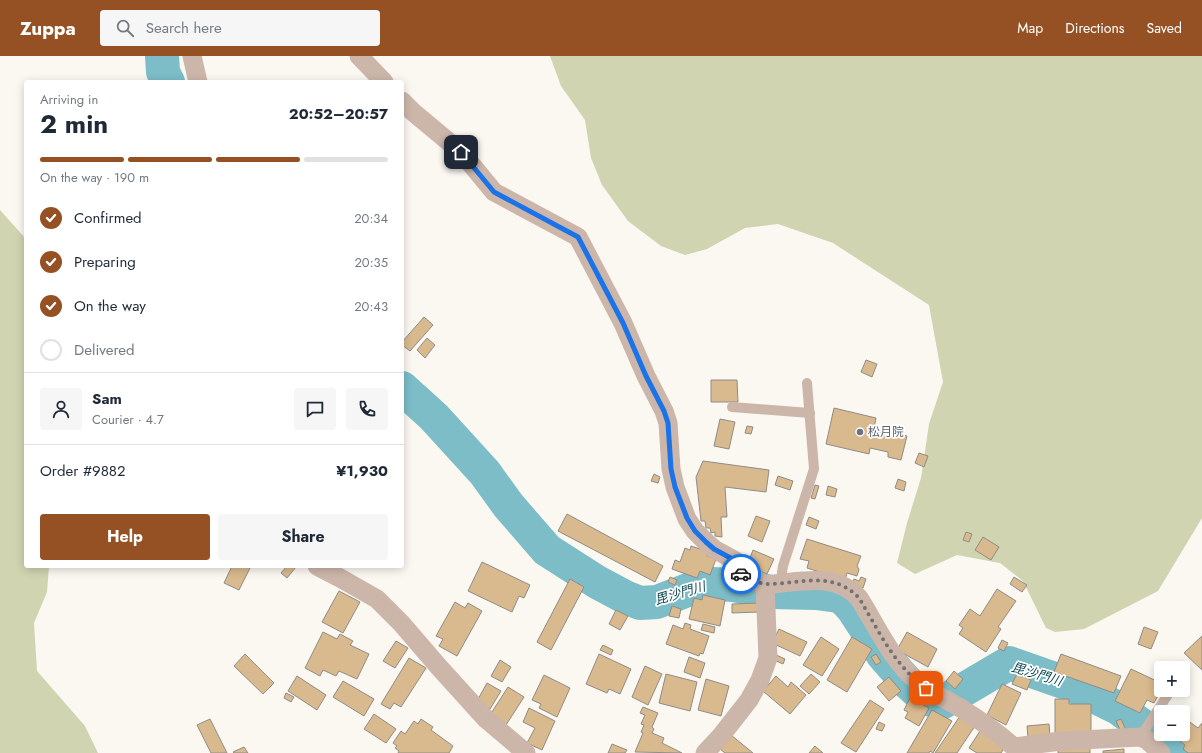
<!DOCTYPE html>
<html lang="en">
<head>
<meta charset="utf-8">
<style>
	body { margin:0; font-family:Jost,"Noto Sans JP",sans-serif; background:#f6f6f7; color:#1f2937; height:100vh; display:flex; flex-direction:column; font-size:15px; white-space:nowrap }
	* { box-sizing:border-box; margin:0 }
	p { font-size:13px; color:#747a83 }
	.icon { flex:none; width:22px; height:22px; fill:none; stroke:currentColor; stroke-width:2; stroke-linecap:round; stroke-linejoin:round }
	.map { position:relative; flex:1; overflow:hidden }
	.side { position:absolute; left:24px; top:24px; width:380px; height:488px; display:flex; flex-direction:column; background:#fff; border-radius:4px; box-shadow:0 2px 10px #0003 }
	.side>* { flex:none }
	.controls { position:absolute; left:1154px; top:605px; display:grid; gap:8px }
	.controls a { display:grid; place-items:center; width:36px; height:36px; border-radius:4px; background:#fff; box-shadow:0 2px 10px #0003; font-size:20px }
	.pin { position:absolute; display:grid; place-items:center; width:34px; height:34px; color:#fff; margin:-17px; border-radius:8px; box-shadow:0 2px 6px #0006 }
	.courier { position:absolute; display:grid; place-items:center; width:40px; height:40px; margin:-20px; border:3px solid #1a73e8; border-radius:50%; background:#fff; color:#222; box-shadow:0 1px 5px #0007 }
	.summary em { font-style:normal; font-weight:700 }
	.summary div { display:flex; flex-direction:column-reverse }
	.summary { display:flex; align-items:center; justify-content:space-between; height:68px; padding:0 16px }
	h1 { font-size:26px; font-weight:700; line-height:30px }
	.bar { display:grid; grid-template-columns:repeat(4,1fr); gap:6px 4px; align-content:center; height:48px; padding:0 16px }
	.bar i { height:5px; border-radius:3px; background:#e0e1e3 }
	.bar .selected { background:#955123 }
	.bar p { grid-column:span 4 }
	.line { display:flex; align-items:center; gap:10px; padding:0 16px; border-top:1px solid #e0e1e3 }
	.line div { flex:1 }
	.round { display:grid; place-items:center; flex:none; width:42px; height:42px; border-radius:4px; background:#f6f6f7 }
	ol { padding:0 16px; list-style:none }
	li { display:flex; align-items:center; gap:12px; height:44px }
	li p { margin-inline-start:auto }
	li .icon { padding:4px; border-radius:50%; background:#955123; color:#fff; stroke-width:4 }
	li:last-child { color:#747a83 }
	li i { width:22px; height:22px; border:2px solid #e0e1e3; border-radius:50% }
	.button { display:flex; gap:8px; margin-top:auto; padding:8px 16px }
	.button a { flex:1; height:46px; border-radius:4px; background:#955123; color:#fff; font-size:16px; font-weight:700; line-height:46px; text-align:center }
	.button a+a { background:#f6f6f7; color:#1f2937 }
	header { display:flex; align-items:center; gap:24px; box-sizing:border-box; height:56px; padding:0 20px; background:#955123; color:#fff }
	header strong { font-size:19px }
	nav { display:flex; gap:22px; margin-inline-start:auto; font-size:14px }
	.search { width:280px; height:36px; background:#f6f6f7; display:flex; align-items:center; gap:10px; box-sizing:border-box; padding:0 14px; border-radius:4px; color:#747a83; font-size:15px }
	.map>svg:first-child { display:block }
	.green { fill:#d0d4b0 }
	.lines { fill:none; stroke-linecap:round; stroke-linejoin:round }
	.river { stroke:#7cbdc8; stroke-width:34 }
	.building { fill:#d9b98e; stroke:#908c87 }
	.service { stroke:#ccb6aa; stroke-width:10 }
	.minor { stroke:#ccb6aa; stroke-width:19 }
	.done { stroke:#74716e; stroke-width:4; stroke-dasharray:0 7.2 }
	.route { stroke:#1a73e8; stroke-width:5 }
	.worship-dot { fill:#6b7280; stroke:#fff; stroke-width:1.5 }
	.labels { text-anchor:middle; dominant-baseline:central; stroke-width:3.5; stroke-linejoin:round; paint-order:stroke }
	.worship-label { font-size:12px; fill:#5b616d; stroke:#fff; text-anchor:start }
	.water-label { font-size:13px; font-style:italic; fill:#09474f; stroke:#fff }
</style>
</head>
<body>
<header>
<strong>Zuppa</strong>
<div class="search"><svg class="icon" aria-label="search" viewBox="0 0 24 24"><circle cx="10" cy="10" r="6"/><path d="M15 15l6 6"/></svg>Search here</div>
<nav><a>Map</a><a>Directions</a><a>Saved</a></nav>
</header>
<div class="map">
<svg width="1202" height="697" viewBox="0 0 1202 697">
	<rect width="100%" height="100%" fill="#fbf7f1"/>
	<!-- green -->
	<g class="green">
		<polygon points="550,0 1202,0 1202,462 1158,535 1084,573 1055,576 1046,572 1023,525 1000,507 957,499 915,518 897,507 907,467 921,422 929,368 943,326 929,249 833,187 778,168 745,172 707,193 685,199 661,190 628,165 602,129 591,102 585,64 561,30"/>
		<polygon points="0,154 26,183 26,510 49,510 47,536 34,567 37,615 85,670 98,697 0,697"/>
	</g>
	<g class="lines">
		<!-- river -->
		<g class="river">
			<polyline points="162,0 163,16 168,26"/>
			<polyline points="402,332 434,361 485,417 508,449 547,494 597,526 625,541 640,547 657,546 698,530 713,528 733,529 772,536 816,537 838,540 845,544 853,553 883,599 905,624 917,635 931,644 943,646 1009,607 1069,628 1118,652 1158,681 1176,697"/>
		</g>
	</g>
	<!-- building -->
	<g class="building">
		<polygon points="424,261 433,269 410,295 402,289 402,286"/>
		<polygon points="427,282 435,289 425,302 417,294"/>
		<polygon points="866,304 877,308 872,321 861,316"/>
		<polygon points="711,324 737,324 738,346 711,346"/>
		<polygon points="834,352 876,362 874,372 907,380 901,404 888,401 888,396 870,392 869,398 826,388"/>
		<polygon points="720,363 735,366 729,393 714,390"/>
		<polygon points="747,370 753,371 751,378 745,377"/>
		<polygon points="919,397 928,400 924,411 915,407"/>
		<polygon points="703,405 769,414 766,436 725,431 727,461 721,461 722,481 715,480 715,476 711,477 710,472 706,472 705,465 701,465 696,421"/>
		<polygon points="654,418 660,421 658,427 651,425"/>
		<polygon points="778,420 793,425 790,434 775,429"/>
		<polygon points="898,423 906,426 904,435 895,432"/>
		<polygon points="815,429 819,430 815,443 811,442"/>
		<polygon points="828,430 837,433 835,441 826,439"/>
		<polygon points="567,458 663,510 655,526 558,475"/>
		<polygon points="756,460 770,465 762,486 748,480"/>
		<polygon points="809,461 819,465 816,473 806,469"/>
		<polygon points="966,476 972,478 969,486 963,484"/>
		<polygon points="983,481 999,491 991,504 975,494"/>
		<polygon points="807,483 861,500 857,510 859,513 857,520 847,517 845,524 807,512 809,505 800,503"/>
		<polygon points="691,490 709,496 707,500 716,503 710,519 700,515 697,522 672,513 675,504 680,506 685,492 690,494"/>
		<polygon points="753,494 774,503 767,518 747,510"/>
		<polygon points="482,506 530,529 524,542 519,540 512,556 468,535"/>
		<polygon points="232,510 251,510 239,534 224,527"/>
		<polygon points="287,510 294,510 296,511 287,522 281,517"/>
		<polygon points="670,521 677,524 675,529 668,526"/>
		<polygon points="861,521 866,523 863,532 852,528 854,523 859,525"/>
		<polygon points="1014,521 1027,529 1022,536 1010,528"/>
		<polygon points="570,523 584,531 551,594 537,586"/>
		<polygon points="997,533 1016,545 998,571 1001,573 986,596 959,578 963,572 959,569 970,553 980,560"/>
		<polygon points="339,535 360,546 343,577 322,566"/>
		<polygon points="703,539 725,544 720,570 689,563 694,542 702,544"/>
		<polygon points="455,546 465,552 468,547 482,555 457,600 439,590 443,583 436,580"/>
		<polygon points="758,547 759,556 732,557 732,548"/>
		<polygon points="672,550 681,553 679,562 669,560"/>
		<polygon points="616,554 628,560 620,574 609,568"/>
		<polygon points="685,567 691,569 690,573 709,580 703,598 700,597 699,600 666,588 673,569 683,573"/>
		<polygon points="703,568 715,571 714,577 701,574"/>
		<polygon points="1144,571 1158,576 1151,593 1138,588"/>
		<polygon points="779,573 807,586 800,600 772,587"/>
		<polygon points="323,576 337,583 340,578 353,585 350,589 369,598 357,623 339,615 336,620 323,614 320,620 305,612"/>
		<polygon points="907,576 937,593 928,611 897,594"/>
		<polygon points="1202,580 1202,614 1184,597"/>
		<polygon points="821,581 839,593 822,620 803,609"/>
		<polygon points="852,581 872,593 847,636 827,624"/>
		<polygon points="1002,584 1008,587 1004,595 998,592"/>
		<polygon points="396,585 408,592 395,612 383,605"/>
		<polygon points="603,589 613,594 611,599 600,594"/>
		<polygon points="245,598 274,627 263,638 234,610"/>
		<polygon points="599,598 631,613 620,638 609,633 607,637 586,628"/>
		<polygon points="774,598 785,603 783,608 772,603"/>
		<polygon points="876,598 881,606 876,609 871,601"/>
		<polygon points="1061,598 1121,620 1114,637 1054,616"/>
		<polygon points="689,601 705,607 700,622 684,616"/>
		<polygon points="409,602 426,612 401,651 394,647 390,653 381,648"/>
		<polygon points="500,604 511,611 502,626 491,620"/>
		<polygon points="645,610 662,618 648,649 632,641"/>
		<polygon points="1131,613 1161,627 1161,634 1154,647 1147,644 1140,657 1115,645"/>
		<polygon points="954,615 963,623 955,633 946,625"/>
		<polygon points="666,618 697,626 690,655 659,647"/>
		<polygon points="811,618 820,626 809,638 800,630"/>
		<polygon points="1017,618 1031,624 1027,634 1012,628"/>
		<polygon points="544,619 570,632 557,661 539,652 541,648 532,644"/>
		<polygon points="297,620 326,639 317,654 288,635"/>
		<polygon points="776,620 788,631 791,626 806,639 790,658 763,635"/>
		<polygon points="889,621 901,635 889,645 877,631"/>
		<polygon points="706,623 729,630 721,660 698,654"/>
		<polygon points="343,625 374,643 364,660 333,641"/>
		<polygon points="487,627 501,635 490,653 477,645"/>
		<polygon points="1002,628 1021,637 1006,669 987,659"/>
		<polygon points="508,631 524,641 506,669 490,659"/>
		<polygon points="286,637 294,641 291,646 284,642"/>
		<polygon points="910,642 929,652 919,670 905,662 908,656 904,654"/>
		<polygon points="1055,643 1069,643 1069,648 1091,648 1091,677 1055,677"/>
		<polygon points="870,644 884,653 856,696 841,687"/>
		<polygon points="643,651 658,657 652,671 654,673 652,677 664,682 662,687 682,697 635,696 643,677 641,676 644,669 641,668 645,659 640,657"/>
		<polygon points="529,652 555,665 542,694 527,687 535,672 523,666"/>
		<polygon points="932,654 952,665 933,697 930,695 929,697 907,697"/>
		<polygon points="374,658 396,673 386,687 364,673"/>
		<polygon points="960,660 975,670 957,697 935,697"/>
		<polygon points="1183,661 1198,672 1202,667 1202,697 1188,697 1183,693 1185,689 1170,678 1183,678"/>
		<polygon points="210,663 227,697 211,697 197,669"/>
		<polygon points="421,663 433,671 431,674 453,690 449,697 398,697 399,695 395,692 397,690 393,687 401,675 405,678 414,665 418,668"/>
		<polygon points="1121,663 1126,674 1121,676 1116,665"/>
		<polygon points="879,666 885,669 882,675 876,673"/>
		<polygon points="1049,668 1050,680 1028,682 1027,670"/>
		<polygon points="980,675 1005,691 1001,697 977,697 969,692"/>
		<polygon points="731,679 753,697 725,697 720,693"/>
		<polygon points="612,688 627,694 625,697 608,697"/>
		<polygon points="1090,689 1090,697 1058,697 1058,691"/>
		<polygon points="815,690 823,697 809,697"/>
		<polygon points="244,691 248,697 234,697 233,696"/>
		<polygon points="1124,693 1124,697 1103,697 1103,695"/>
	</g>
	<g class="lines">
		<!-- service -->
		<g class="service">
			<polyline points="732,351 810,357"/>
			<polyline points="782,527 782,516 783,510 814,413 807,327"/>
			<polyline points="1140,681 1171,634"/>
		</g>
		<!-- minor -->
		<g class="minor">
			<polyline points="192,0 198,26"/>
			<polyline points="359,0 384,26"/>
			<path d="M 402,45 L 413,56 L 461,96 L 494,136 L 578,181 L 623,267 L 646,320 L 664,355 L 668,367 L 671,413 L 675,431 L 687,463 L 695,475 L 706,486 L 714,493 L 736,505 C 737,509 737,514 740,517 C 743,521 759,527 765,528 C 770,529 778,527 783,527 C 810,524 838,519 859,542 C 877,570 891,604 918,626 C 931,637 948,644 962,653 C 980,664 998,677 1014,691 L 1061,685 L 1140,681 L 1147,684 L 1161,697"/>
			<polyline points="317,510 340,522 377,543 401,567 438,610 486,663 526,697"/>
			<polyline points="705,697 720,681 749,644 760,624 768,602 765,529"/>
		</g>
	</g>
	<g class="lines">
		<!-- done -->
		<path class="done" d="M 741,518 L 744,520 C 751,523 760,528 767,528 C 799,528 833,514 859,542 C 878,573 894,610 926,632"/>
		<!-- route -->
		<polyline class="route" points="461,96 494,136 578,181 623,267 646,320 664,355 668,367 671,413 675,431 687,462 695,475 706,486 714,493 736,505 739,516 741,518"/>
	</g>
	<!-- markers -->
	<circle class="worship-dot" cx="860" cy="376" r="4"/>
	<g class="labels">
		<!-- worship labels -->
		<g class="worship-label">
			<text x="868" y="376">松月院</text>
		</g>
		<!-- water labels -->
		<g class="water-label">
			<text transform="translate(680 537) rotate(-16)">毘沙門川</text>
			<text transform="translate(1037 618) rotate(17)">毘沙門川</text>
		</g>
	</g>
</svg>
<div class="controls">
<a>+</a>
<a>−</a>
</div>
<div class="pin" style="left:926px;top:632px;background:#ea580c"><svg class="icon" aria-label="bag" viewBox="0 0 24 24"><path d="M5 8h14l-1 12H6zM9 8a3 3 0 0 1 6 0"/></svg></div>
<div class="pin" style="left:461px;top:96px;background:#1f2937"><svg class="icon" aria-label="home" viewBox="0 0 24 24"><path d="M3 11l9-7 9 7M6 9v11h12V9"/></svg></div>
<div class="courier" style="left:741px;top:518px"><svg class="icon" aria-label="car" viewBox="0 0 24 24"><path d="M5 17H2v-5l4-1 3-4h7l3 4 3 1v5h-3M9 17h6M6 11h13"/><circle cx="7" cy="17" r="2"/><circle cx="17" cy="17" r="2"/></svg></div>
<section class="side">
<div class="summary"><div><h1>2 min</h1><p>Arriving in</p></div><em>20:52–20:57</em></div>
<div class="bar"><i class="selected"></i><i class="selected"></i><i class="selected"></i><i></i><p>On the way · 190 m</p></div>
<ol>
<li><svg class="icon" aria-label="check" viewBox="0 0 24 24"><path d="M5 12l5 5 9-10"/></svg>Confirmed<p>20:34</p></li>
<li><svg class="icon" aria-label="check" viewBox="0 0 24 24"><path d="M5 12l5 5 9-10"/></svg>Preparing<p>20:35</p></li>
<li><svg class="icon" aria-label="check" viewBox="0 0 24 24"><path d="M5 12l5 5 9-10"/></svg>On the way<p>20:43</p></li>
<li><i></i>Delivered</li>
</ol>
<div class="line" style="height:72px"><a class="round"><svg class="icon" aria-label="person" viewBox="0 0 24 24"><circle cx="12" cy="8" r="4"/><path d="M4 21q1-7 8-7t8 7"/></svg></a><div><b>Sam</b><p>Courier · 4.7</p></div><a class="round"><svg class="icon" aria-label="chat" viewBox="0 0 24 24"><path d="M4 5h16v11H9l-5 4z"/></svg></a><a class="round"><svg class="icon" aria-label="phone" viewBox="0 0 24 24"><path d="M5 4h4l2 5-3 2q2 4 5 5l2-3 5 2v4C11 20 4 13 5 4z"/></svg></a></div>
<div class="line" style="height:52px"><div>Order #9882</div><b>¥1,930</b></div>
<div class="button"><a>Help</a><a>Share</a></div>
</section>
</div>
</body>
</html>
